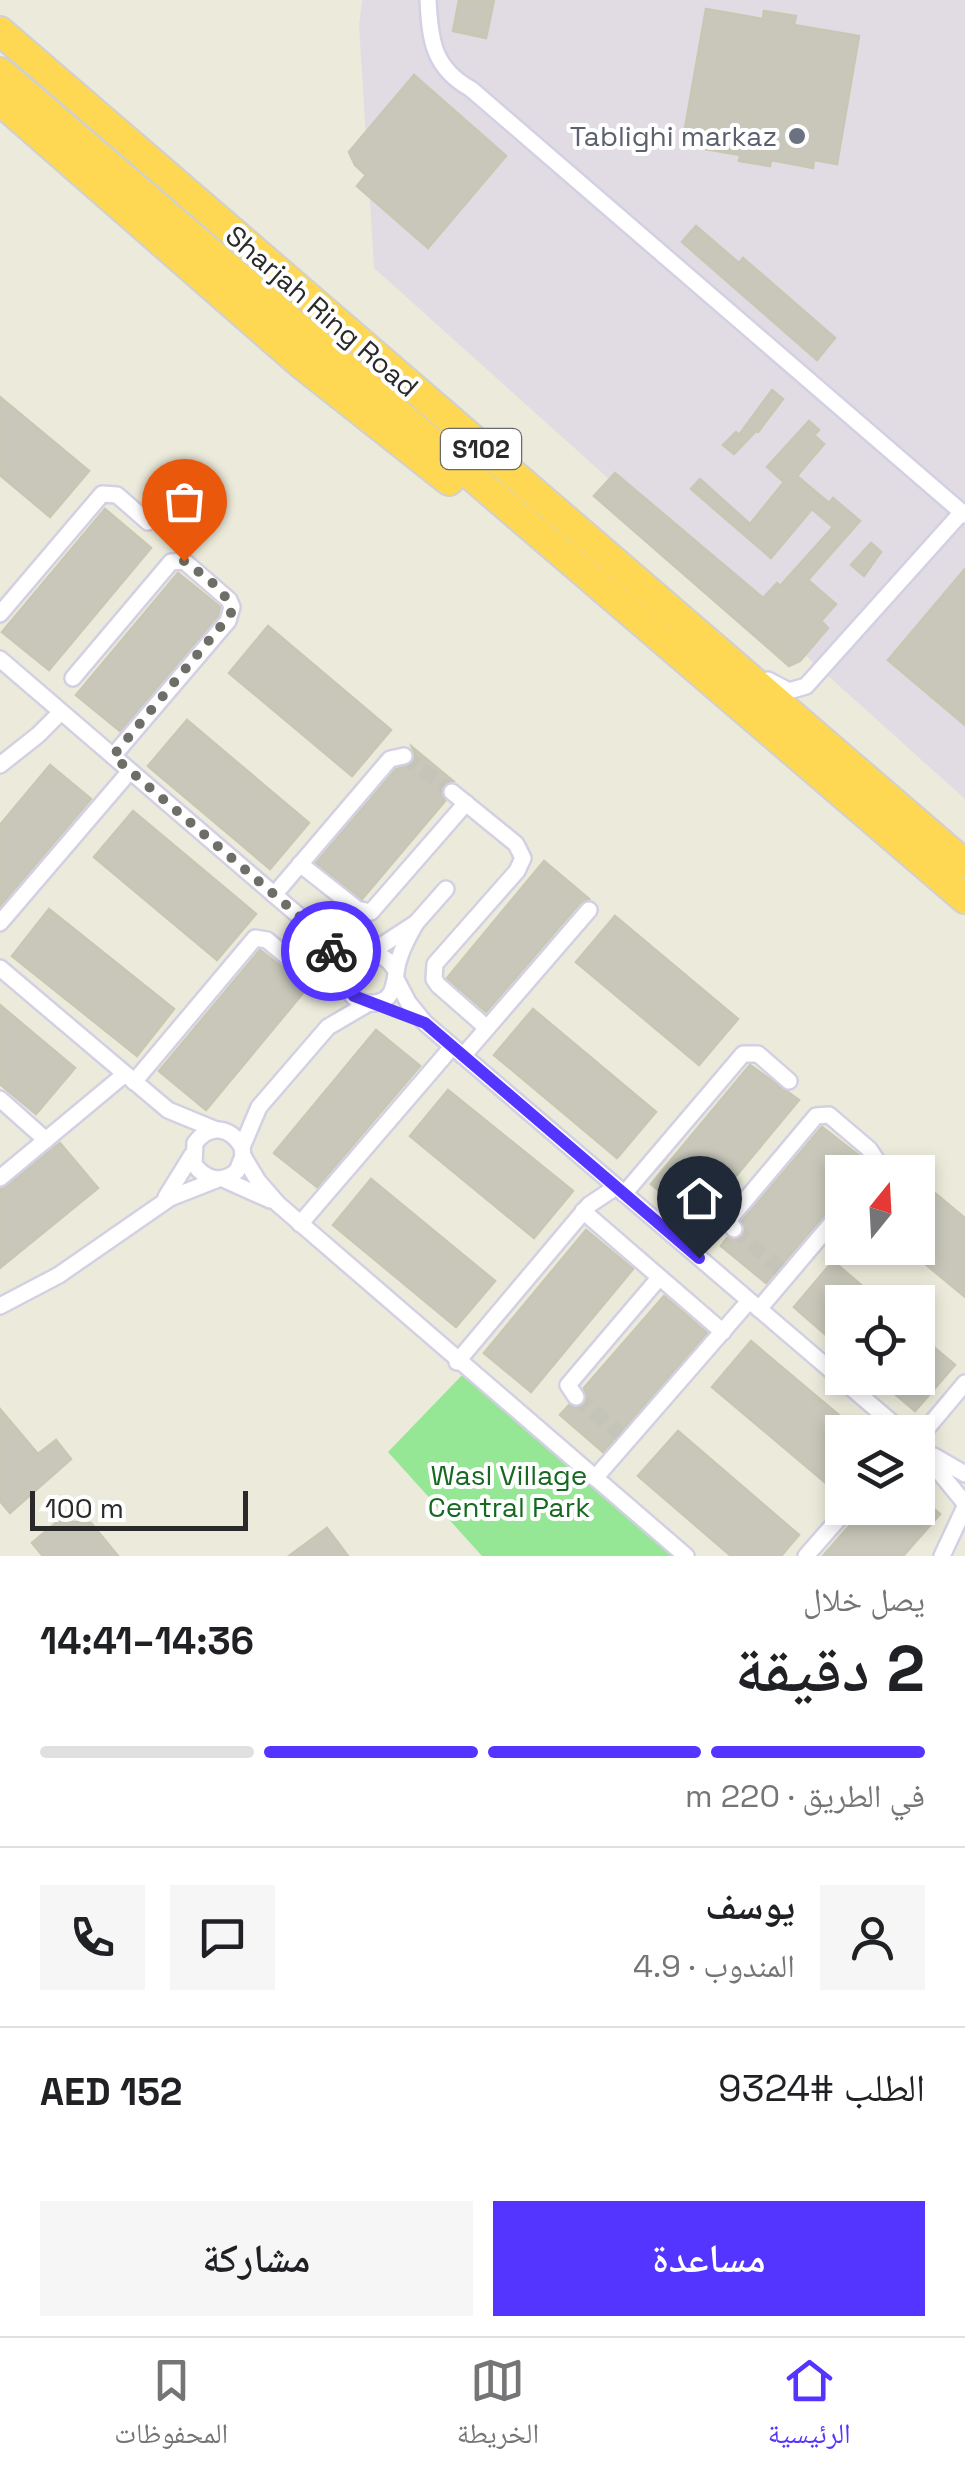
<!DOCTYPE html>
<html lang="ar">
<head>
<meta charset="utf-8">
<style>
	body { margin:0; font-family:"Space Grotesk","Noto Naskh Arabic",sans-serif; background:#f6f6f6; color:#202124; direction:rtl; height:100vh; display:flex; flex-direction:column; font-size:38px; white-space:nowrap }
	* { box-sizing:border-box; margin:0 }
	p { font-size:32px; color:#757577 }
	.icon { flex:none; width:55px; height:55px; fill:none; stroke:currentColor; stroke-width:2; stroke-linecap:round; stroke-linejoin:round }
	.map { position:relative; height:1556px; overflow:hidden; direction:ltr }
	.sheet { display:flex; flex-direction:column; background:#fff; flex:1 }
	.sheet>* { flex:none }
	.needle { width:65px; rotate:18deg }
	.controls { position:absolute; left:825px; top:1155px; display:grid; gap:20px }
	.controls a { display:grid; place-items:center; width:110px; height:110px; border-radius:0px; background:#fff; box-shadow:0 5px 15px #0003; font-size:50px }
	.scale { position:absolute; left:30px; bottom:25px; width:218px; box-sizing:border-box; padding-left:10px; border:5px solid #2a2a2a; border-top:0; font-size:28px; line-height:35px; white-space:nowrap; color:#2a2a2a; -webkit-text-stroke:8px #fff; paint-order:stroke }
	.pin { position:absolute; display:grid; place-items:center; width:85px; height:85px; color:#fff; margin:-102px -42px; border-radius:50% 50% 50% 0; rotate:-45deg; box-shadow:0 0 10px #0007 }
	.pin .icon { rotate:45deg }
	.courier { position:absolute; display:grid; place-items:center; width:100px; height:100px; margin:-50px; border:8px solid #5435ff; border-radius:50%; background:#fff; color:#222; box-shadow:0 2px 12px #0007 }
	.headline em { font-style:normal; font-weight:600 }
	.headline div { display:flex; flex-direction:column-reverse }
	.headline { display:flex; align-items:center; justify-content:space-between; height:170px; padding:0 40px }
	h1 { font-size:65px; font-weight:600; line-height:75px }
	.bar { display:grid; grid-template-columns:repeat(4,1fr); gap:15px 10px; align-content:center; height:120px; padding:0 40px }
	.bar i { height:12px; border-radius:8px; background:#e0e0e0 }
	.bar .on { background:#5435ff }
	.bar p { grid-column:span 4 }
	.line { display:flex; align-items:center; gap:25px; padding:0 40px; border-top:2px solid #e0e0e0 }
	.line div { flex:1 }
	.round { display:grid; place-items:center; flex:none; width:105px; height:105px; border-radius:0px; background:#f6f6f6 }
	.button { display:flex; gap:20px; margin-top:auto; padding:20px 40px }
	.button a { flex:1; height:115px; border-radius:0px; background:#5435ff; color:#fff; font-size:40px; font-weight:600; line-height:115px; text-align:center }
	.button a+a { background:#f6f6f6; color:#202124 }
	.tabs { display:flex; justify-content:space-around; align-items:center; height:140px; border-top:2px solid #e0e0e0; background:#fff; font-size:28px; color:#757577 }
	.tabs a { display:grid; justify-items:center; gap:5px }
	.tabs .on { color:#5435ff }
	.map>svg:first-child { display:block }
	.industrial { fill:#e1dce4 }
	.green { fill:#95e695 }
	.building { fill:#c8c7ba; stroke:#c8c7b4; stroke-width:2.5 }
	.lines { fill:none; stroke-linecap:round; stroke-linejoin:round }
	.minor-tunnel { stroke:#c5c4b8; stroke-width:15; stroke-dasharray:15 8; stroke-linecap:butt }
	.minor-casing { stroke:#d3d0e3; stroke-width:20 }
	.motorway-casing { stroke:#d0d0d0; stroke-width:32 }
	.minor { stroke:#fff; stroke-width:15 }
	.motorway { stroke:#ffd853; stroke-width:28 }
	.done { stroke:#6e6e68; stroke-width:10; stroke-dasharray:0 18 }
	.route { stroke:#5435ff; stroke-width:12 }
	.worship-dot { fill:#6b7280; stroke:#fff; stroke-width:4 }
	.labels { text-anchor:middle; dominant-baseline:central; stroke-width:8; stroke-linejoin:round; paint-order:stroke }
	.shield { fill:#fff; stroke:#6a6a6a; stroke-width:2.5 }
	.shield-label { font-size:25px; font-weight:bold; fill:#2a2a2a }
	.worship-label { font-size:28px; fill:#5b616d; stroke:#fff; text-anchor:end }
	.street-label { font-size:28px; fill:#2a2a2a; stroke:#fff }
	.park-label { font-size:28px; fill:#176922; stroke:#fff }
</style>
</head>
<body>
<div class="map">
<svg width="965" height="1556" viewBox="0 0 965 1556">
	<rect width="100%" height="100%" fill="#ecebdb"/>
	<!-- industrial -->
	<polygon class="industrial" points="362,0 965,0 965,799 374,268 359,26"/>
	<!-- green -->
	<polygon class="green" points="467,1370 677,1556 482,1556 388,1452"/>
	<!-- building -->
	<g class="building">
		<polygon points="459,0 494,0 486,38 453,31"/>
		<polygon points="706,9 763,19 764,11 796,16 794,25 859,36 837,164 814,160 813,168 771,160 770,166 739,161 740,155 682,145"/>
		<polygon points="414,75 506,156 428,248 357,186 366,175 355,165 349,152"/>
		<polygon points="696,226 739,263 743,258 835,338 817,360 682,242"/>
		<polygon points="772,390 783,399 758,432 756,431 734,454 723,445 736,432 739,435"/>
		<polygon points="0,397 89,471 50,517 0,475"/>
		<polygon points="809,421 819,430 814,435 824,444 797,476 829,503 833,498 860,521 808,580 836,604 821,621 828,628 800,661 789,666 594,496 615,473 763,598 777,583 780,586 833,527 812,509 771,558 691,489 700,479 750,524 784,482 767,467"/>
		<polygon points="105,509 151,548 49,670 2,632"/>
		<polygon points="871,543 881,552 864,576 851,565"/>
		<polygon points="965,569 965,725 888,660"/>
		<polygon points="178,573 220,607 218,616 120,731 76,695"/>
		<polygon points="268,626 391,730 352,776 229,673"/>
		<polygon points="187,720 309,823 270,869 148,766"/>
		<polygon points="412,747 453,781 447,782 441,789 445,801 362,899 316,863 396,769 412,764 415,755"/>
		<polygon points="50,765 91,799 0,906 0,825"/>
		<polygon points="133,811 256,914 217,960 94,857"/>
		<polygon points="544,861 589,899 580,903 486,1012 447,978"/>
		<polygon points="49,909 174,1009 137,1056 12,956"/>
		<polygon points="615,916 738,1019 699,1065 576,962"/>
		<polygon points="260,950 308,987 206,1110 159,1071"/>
		<polygon points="0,1005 75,1068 36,1114 0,1084"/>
		<polygon points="533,1009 656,1112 617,1158 494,1055"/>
		<polygon points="376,1030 420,1066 317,1187 274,1153"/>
		<polygon points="750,1065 799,1100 697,1223 651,1184"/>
		<polygon points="448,1090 573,1191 534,1238 410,1136"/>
		<polygon points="822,1127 861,1157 865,1163 863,1169 860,1172 842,1172 842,1194 766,1283 721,1246 727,1238 736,1240 744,1235 742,1221"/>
		<polygon points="60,1143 98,1188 0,1268 0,1190"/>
		<polygon points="371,1179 495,1281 456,1327 333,1225"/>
		<polygon points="918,1179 965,1218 965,1297 906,1248 918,1248"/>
		<polygon points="586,1230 633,1269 531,1392 484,1353"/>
		<polygon points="833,1261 881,1302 842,1302 842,1349 794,1307"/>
		<polygon points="664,1296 707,1333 603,1452 560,1415 569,1405 578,1408 586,1403 584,1388"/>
		<polygon points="918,1334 955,1365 915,1411 876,1378 918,1378"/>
		<polygon points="751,1341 859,1432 842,1432 842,1480 834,1490 712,1387"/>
		<polygon points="0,1409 38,1454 56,1440 71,1459 10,1513 0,1501"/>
		<polygon points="678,1431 799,1535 781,1556 731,1556 638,1476"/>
		<polygon points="918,1495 940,1514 903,1556 823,1556 865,1508 918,1508"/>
		<polygon points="58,1521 91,1523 118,1556 43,1556 32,1543"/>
		<polygon points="327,1528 348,1556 289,1556"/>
	</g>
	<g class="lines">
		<!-- minor-tunnel -->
		<g class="minor-tunnel">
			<polyline points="404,756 452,792"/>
			<polyline points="734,1229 780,1269"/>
			<polyline points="576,1397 622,1436"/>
		</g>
		<defs>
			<g id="minor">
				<path d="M 428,0 C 430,40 433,68 471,89 L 965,515"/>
				<polyline points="0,614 102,494 117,495 148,522"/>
				<polyline points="0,659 306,922 362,954"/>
				<polyline points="73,678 171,562 184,561 229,600 232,607 228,621 113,756"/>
				<polyline points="768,680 789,691 806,686 962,512"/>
				<polyline points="0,765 38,735 61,712"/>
				<polyline points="452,792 516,844 523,858 517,871 435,964 434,979 438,985 487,1028"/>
				<polyline points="300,864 357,909 371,912 466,803"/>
				<polyline points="274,895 390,759 404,756"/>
				<polyline points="0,923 130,771"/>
				<polyline points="319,937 347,973"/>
				<polyline points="370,953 416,923 446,889"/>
				<polyline points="0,968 168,1110 214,1129"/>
				<path d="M 396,971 C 388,957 378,952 362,954 C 339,970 343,1006 374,1003 C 399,1000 393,976 399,959 C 403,946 409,935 416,923"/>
				<polyline points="396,979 408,1002 425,1023 903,1432"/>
				<polyline points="463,1056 589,910"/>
				<polyline points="134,1082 255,938 267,940 304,971"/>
				<polyline points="0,1099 46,1140"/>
				<path d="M 242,1147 C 230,1126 209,1124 195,1143 L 194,1164 C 205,1180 222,1184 237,1171 L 243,1156 L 242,1147 L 259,1107 L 328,1027 L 369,1003"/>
				<polyline points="243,1156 258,1181 278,1204 686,1556"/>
				<polyline points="0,1178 125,1074"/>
				<polyline points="223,1179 270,1200"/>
				<polyline points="624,1194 743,1054 758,1054 789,1081"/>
				<polyline points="166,1197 192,1155"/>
				<polyline points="583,1211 723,1332"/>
				<polyline points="300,1224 452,1047"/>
				<polyline points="734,1229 730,1223 732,1216 816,1116 829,1115 869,1149 877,1161 874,1172"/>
				<polyline points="0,1306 59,1275 170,1198 216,1180"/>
				<polyline points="759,1309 842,1211"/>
				<polyline points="457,1362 589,1205 616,1187"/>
				<polyline points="576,1397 568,1385 659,1278"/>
				<polyline points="918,1439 965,1383"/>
				<polyline points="918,1446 963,1501"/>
				<polyline points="934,1456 965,1474"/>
				<polyline points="595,1478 749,1301"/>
				<polyline points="806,1556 848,1508"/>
				<polyline points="942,1556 964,1509"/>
			</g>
			<g id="motorway">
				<polyline points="0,31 965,864"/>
				<polyline points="0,72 965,899"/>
				<polyline points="0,101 301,364 449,481"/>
			</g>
		</defs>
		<!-- minor casing -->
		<use href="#minor" class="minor-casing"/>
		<!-- motorway casing -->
		<use href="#motorway" class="motorway-casing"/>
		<!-- minor -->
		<use href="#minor" class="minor"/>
		<!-- motorway -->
		<use href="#motorway" class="motorway"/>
	</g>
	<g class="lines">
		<!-- done -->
		<path class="done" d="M 184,561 C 201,574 231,592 231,614 L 113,756 L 306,922 L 331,951"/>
		<!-- route -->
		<polyline class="route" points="331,951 346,973 349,989 354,996 425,1023 699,1258"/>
	</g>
	<!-- markers -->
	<circle class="worship-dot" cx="797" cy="136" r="10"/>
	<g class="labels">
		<!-- shield labels -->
		<rect class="shield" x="441" y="429" width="80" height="40" rx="8"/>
		<g class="shield-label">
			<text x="481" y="449">S102</text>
		</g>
		<!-- worship labels -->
		<g class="worship-label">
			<text x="777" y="136">Tablighi markaz</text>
		</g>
		<!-- street labels -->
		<g class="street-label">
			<text transform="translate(322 311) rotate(41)">Sharjah Ring Road</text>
		</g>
		<!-- park labels -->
		<g class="park-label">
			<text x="509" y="1475">Wasl Village<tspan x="509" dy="32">Central Park</tspan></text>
		</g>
	</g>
</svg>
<div class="controls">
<a><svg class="needle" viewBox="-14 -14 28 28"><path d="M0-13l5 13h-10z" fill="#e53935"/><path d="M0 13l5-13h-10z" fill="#757577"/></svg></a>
<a><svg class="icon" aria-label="locate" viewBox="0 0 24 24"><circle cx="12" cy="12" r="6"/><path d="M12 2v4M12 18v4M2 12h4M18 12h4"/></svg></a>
<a><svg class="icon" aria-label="layers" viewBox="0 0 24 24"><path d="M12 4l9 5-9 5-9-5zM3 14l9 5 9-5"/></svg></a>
</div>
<div class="scale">100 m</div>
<div class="pin" style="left:184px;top:561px;background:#ea580c"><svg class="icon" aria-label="bag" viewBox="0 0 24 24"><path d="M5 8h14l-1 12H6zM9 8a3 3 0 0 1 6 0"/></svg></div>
<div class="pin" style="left:699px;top:1258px;background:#1f2937"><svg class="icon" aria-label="home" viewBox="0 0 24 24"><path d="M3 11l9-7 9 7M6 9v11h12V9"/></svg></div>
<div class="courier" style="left:331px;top:951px"><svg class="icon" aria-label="bike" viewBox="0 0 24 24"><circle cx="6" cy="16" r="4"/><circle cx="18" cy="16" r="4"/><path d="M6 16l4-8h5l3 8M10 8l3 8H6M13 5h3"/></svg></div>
</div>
<section class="sheet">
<div class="headline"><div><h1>2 دقيقة</h1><p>يصل خلال</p></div><em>14:36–14:41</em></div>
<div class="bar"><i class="on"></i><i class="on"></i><i class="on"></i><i></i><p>في الطريق · 220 m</p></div>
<div class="line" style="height:180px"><a class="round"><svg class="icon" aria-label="person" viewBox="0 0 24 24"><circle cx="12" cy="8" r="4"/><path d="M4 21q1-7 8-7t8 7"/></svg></a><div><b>يوسف</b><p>المندوب · 4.9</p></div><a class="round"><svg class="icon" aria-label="chat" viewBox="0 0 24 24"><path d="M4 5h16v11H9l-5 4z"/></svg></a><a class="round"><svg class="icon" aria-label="phone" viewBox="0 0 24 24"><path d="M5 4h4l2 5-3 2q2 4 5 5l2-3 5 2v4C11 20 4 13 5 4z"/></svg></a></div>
<div class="line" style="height:130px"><div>الطلب #9324</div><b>AED 152</b></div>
<div class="button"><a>مساعدة</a><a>مشاركة</a></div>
</section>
<nav class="tabs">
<a class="on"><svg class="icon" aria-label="home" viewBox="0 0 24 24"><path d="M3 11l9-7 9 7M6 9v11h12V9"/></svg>الرئيسية</a>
<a><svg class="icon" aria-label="map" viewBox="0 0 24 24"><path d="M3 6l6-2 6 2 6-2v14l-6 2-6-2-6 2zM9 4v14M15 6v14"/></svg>الخريطة</a>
<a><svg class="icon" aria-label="saved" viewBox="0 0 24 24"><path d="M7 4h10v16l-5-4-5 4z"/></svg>المحفوظات</a>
</nav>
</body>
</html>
